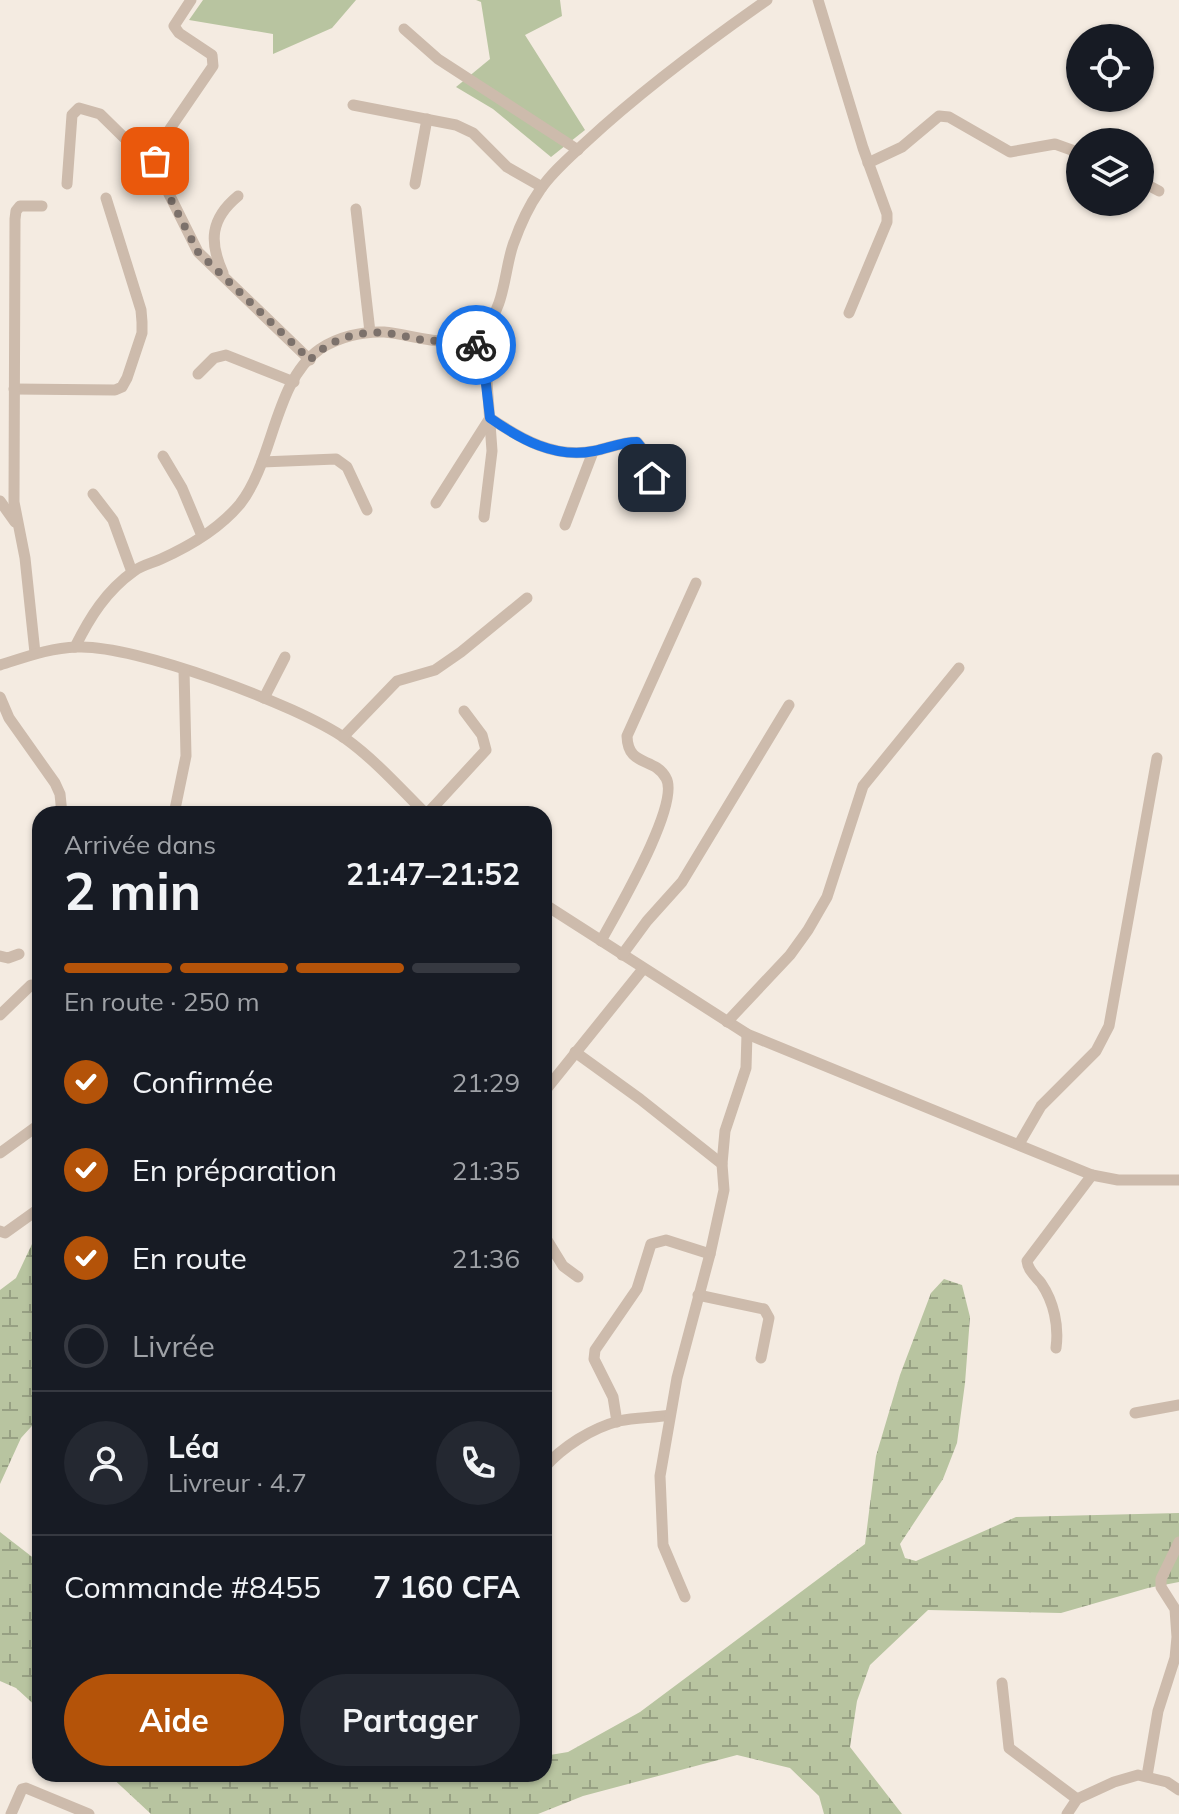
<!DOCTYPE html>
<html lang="fr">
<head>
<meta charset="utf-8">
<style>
	body { margin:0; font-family:Mulish,sans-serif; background:#242831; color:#f1f3f6; height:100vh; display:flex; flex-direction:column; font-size:30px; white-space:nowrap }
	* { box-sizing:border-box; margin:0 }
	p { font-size:26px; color:#9ea1a6 }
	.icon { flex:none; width:44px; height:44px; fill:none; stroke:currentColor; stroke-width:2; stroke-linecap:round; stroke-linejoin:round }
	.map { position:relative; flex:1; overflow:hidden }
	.panel { position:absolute; left:32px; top:806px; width:520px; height:976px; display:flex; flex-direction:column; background:#171b24; border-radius:24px; box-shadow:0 2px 6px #0004 }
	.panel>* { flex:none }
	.controls { position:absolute; left:1066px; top:24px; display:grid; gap:16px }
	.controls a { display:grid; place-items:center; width:88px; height:88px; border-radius:50%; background:#171b24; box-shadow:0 2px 6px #0004; font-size:40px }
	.pin { position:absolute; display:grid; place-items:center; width:68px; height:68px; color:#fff; margin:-34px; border-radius:16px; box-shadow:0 4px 12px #0006 }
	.courier { position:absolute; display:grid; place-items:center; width:80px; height:80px; margin:-40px; border:6px solid #1a73e8; border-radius:50%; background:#fff; color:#222; box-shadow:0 2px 10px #0007 }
	.head em { font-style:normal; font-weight:700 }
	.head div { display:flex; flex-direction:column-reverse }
	.head { display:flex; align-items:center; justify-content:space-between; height:136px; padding:0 32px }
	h1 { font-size:52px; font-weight:700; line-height:60px }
	.bar { display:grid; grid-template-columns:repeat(4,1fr); gap:12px 8px; align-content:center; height:96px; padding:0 32px }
	.bar i { height:10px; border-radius:6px; background:#363941 }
	.bar .selected { background:#b45309 }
	.bar p { grid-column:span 4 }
	.line { display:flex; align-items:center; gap:20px; padding:0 32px; border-top:2px solid #363941 }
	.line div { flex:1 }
	.round { display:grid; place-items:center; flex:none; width:84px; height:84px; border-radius:42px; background:#242831 }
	ol { padding:0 32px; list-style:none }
	li { display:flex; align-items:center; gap:24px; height:88px }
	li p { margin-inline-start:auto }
	li .icon { padding:8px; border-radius:50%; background:#b45309; color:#fff; stroke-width:4 }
	li:last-child { color:#9ea1a6 }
	li i { width:44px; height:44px; border:4px solid #363941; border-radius:50% }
	.action { display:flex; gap:16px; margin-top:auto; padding:16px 32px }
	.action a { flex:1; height:92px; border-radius:48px; background:#b45309; color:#fff; font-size:32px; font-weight:700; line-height:92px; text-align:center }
	.action a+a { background:#242831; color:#f1f3f6 }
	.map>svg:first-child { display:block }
	.grass { fill:#b8c4a0 }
	.wetland { fill:url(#wetland-marsh) }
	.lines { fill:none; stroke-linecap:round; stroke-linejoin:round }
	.minor { stroke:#cdbbac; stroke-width:11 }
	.done { stroke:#7c716b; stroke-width:8; stroke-dasharray:0 14.4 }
	.route { stroke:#1a73e8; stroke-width:10 }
</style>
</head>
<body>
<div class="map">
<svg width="1179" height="1814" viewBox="0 0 1179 1814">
	<defs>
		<pattern id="wetland-marsh" width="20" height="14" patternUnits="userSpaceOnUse" patternTransform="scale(2)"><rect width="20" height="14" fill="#b8c4a0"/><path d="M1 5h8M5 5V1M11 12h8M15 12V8" fill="none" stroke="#97a083"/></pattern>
	</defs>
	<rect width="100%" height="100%" fill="#f4ebe1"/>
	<!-- grass -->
	<g class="grass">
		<polygon points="203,0 356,0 332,28 273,54 273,34 189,20"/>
		<polygon points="476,0 560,0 562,16 525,35 585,130 551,157 493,109 456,87 490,59 481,2"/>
	</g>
	<!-- wetland -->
	<g class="wetland">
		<polygon points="40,1227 40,1417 21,1438 0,1484 0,1290 16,1278"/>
		<polygon points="944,1279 962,1285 970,1317 965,1383 957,1443 943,1479 900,1544 905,1558 916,1561 1016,1517 1179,1513 1179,1582 1148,1588 1061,1613 928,1610 870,1665 857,1701 850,1747 902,1814 824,1814 819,1796 790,1768 737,1755 583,1796 538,1814 151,1814 108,1774 358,1774 386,1779 458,1782 474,1774 544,1774 544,1756 568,1752 640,1712 865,1544 876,1456 900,1375 931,1293"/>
		<polygon points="0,1532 40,1563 40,1710 16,1688 0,1681"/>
	</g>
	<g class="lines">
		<!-- minor -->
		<g class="minor">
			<polyline points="191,0 174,26 179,33 212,55 213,66 163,139 156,153 157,170 198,252 310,360"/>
			<polyline points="818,0 863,148 887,214 887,222 849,313"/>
			<polyline points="404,29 438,59 578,150"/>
			<polyline points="353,105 456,125 473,133 507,167 542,187"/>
			<polyline points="868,163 902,147 939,116 949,117 1010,152 1055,144 1080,153"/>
			<polyline points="1140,181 1159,191"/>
			<polyline points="67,184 72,115 79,108 100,114 157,170"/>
			<polyline points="415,184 427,119"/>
			<polyline points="356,209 370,332"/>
			<path d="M 223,273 C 209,242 210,219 238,196"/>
			<polyline points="468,337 481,350 487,382 492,451 484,517"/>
			<polyline points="198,374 214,358 226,355 294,382"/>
			<polyline points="14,389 115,390 122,387 127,378 142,333 142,322 141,310 106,198"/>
			<polyline points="163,456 182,488 202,536"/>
			<polyline points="262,462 336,459 347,467 367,510"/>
			<polyline points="93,494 113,520 132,572"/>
			<polyline points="0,501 15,522"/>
			<path d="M 436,503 L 490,418 C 521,439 555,459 594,451 C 609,448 622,442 637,442 L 648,456 L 656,501"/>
			<polyline points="565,525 593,452"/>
			<path d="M 75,647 C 90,617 106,591 134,571 C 142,565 152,563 161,559 C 190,546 220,528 240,504 C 274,461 274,381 320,349 C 338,337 363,331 384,332 C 414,334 457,354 483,329 C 505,309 504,271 513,245 C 520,225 528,207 540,190 C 552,172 570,157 586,142 C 642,90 704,44 767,0"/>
			<polyline points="35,653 25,558 14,502 15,219 16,211 20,206 42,206"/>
			<path d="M 0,665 C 26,657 49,648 77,647 C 134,644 298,705 346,739 C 375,760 400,788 426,814"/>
			<polyline points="0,697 9,718 55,783 60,794 62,814"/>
			<polyline points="264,698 285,657"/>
			<polyline points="343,737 397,681 435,670 461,652 527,598"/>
			<polyline points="174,814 186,756 184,670"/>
			<polyline points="427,814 486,750 482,735 464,711"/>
			<polyline points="544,904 747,1034 1092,1175 1118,1180 1179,1180"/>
			<path d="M 601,941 C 616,913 681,804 666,778 C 654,756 628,768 627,736 L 696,583"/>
			<polyline points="622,955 647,921 682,882 789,705"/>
			<polyline points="0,956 8,958 19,954"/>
			<polyline points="0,1015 31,985"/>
			<polyline points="727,1022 790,955 808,930 827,897 863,786 959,668"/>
			<polyline points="575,1052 640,1099 722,1164"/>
			<polyline points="544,1092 643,969"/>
			<polyline points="1019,1144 1041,1106 1096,1051 1109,1026 1157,758"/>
			<polyline points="0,1153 40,1124"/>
			<polyline points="0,1231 5,1233 40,1208"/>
			<polyline points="544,1235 563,1266 578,1277"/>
			<polyline points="698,1295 764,1309 769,1318 761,1358"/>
			<path d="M 1056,1348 C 1059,1326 1054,1302 1041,1283 C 1035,1276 1028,1270 1027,1261 L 1092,1175"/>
			<polyline points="1135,1413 1179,1405"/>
			<polyline points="617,1422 613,1397 594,1359 595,1350 637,1289 651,1244 666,1240 710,1254"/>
			<path d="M 544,1468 C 562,1447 592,1428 619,1421 C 636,1417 653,1418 670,1415"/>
			<polyline points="685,1597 663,1545 660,1476 677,1378 710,1254 724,1190 722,1164 725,1131 746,1068 747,1034"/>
			<polyline points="1002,1683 1009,1748 1077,1799"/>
			<polyline points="1147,1776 1158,1711 1175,1658 1177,1637 1175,1609 1161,1587 1161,1579 1179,1542"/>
			<polyline points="11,1814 22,1789 26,1788 89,1814"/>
			<polyline points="1067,1814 1077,1799 1114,1782 1138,1775 1167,1782 1179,1790"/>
		</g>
	</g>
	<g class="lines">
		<!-- done -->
		<path class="done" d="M 155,161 L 172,202 L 198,252 L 310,360 C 328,340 358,330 386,333 C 398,334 411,338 423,340 C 438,342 454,340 468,337 L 476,345"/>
		<!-- route -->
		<path class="route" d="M 476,345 L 483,359 L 490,418 C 520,439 555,459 594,451 C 609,448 622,442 637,442 L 648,456 L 652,478"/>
	</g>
</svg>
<div class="controls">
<a><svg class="icon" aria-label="locate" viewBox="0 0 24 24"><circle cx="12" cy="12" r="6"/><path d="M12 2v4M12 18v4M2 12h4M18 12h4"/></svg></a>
<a><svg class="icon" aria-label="layers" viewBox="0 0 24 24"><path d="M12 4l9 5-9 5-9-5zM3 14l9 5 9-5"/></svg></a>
</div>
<div class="pin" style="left:155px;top:161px;background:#ea580c"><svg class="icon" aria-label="bag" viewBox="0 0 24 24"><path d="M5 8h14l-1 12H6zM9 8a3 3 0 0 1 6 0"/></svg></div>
<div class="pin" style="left:652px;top:478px;background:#1f2937"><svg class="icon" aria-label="home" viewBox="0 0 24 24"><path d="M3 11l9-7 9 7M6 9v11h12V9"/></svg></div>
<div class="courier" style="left:476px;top:345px"><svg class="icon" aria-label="bike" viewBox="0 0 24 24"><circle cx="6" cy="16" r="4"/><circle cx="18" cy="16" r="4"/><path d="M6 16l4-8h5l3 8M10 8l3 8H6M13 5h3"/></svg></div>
<section class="panel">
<div class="head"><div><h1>2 min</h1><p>Arrivée dans</p></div><em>21:47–21:52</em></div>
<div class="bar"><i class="selected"></i><i class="selected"></i><i class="selected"></i><i></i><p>En route · 250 m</p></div>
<ol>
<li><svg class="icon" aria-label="check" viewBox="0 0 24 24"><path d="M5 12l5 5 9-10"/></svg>Confirmée<p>21:29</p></li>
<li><svg class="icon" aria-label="check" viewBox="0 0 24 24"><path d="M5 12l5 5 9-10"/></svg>En préparation<p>21:35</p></li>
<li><svg class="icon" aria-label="check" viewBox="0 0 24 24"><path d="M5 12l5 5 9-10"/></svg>En route<p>21:36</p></li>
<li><i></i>Livrée</li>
</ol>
<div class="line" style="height:144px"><a class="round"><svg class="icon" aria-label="person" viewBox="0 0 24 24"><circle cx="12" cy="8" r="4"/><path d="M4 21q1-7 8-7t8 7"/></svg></a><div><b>Léa</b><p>Livreur · 4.7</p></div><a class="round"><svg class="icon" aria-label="phone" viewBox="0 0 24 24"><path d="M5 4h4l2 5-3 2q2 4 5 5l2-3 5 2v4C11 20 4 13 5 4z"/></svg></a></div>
<div class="line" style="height:104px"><div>Commande #8455</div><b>7 160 CFA</b></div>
<div class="action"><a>Aide</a><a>Partager</a></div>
</section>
</div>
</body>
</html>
